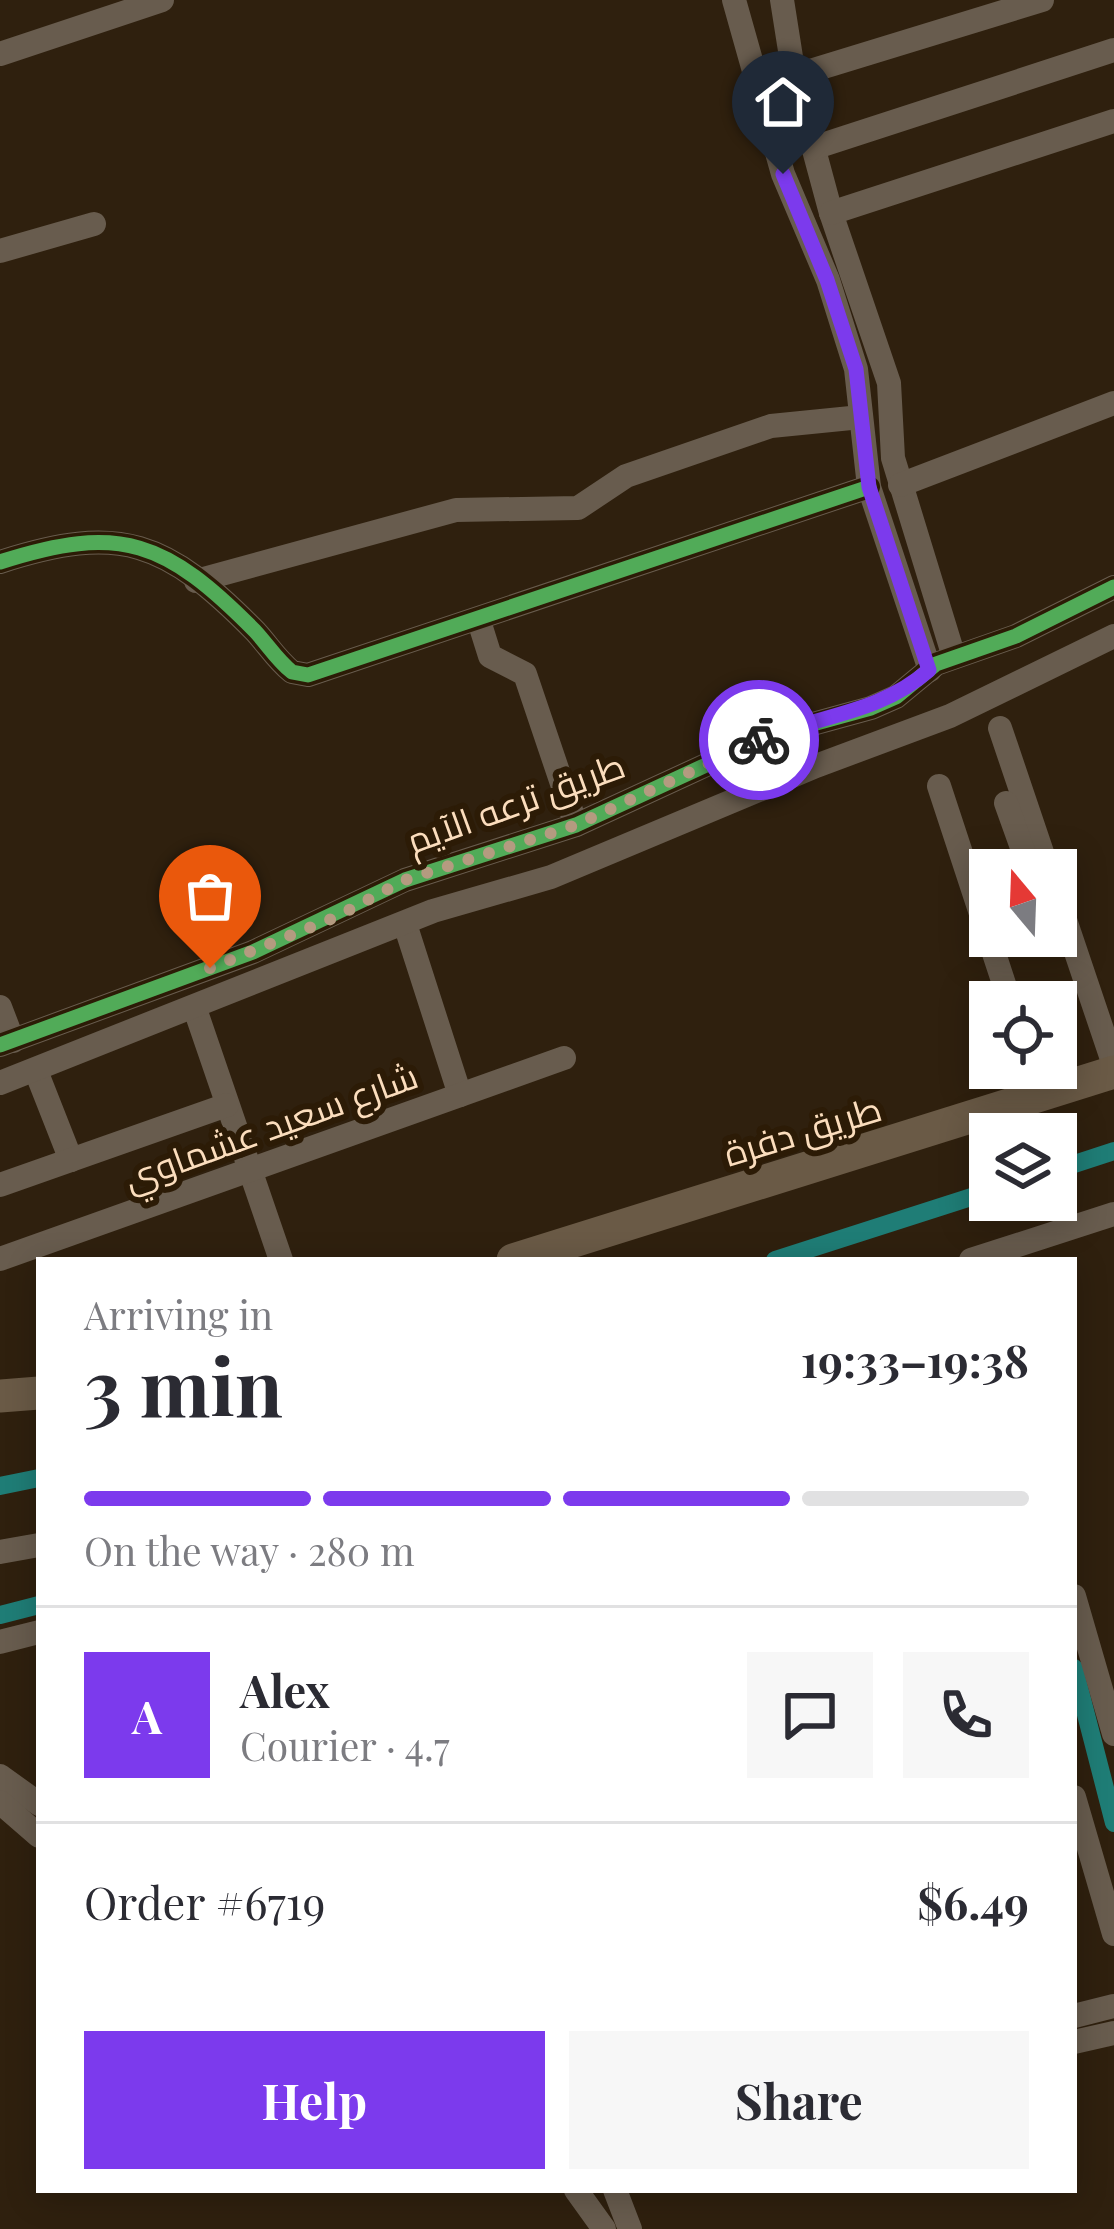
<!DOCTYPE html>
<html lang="en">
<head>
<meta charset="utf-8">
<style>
	body { margin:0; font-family:"Playfair Display",Cairo,serif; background:#f7f7f7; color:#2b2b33; height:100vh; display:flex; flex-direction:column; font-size:45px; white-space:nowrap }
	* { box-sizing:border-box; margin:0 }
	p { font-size:39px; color:#7c7c81 }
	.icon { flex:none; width:66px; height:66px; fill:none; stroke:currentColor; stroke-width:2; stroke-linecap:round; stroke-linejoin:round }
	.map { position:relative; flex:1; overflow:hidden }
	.side { position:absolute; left:36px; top:1257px; width:1041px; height:936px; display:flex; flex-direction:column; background:#fff; border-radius:0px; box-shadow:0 6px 30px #0003 }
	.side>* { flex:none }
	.needle { width:78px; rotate:341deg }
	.buttons { position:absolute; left:969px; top:849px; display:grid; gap:24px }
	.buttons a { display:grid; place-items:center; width:108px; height:108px; border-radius:0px; background:#fff; box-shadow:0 6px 30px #0003; font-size:60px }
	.pin { position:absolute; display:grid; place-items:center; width:102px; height:102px; color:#fff; margin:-123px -51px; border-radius:50% 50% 50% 0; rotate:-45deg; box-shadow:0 0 12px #0007 }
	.pin .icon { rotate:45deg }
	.courier { position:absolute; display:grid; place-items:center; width:120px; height:120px; margin:-60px; border:9px solid #7c3aed; border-radius:50%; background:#fff; color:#222; box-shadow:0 3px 15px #0007 }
	.head em { font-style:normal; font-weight:700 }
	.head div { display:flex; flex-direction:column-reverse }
	.head { display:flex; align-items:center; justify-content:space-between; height:204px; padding:0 48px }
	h1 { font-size:78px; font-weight:700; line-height:90px }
	.bar { display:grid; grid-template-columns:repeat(4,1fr); gap:18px 12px; align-content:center; height:144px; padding:0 48px }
	.bar i { height:15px; border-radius:9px; background:#e1e1e2 }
	.bar .active { background:#7c3aed }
	.bar p { grid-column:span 4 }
	.line { display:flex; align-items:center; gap:30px; padding:0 48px; border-top:3px solid #e1e1e2 }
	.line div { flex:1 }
	.round { display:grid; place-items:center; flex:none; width:126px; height:126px; border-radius:0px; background:#f7f7f7 }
	.primary-button { display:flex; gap:24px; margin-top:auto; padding:24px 48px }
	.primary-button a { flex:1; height:138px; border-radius:0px; background:#7c3aed; color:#fff; font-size:48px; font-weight:700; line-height:138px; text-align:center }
	.primary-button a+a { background:#f7f7f7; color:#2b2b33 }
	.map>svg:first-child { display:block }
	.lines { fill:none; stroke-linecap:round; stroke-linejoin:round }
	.canal { stroke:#1f7d76; stroke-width:18 }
	.minor { stroke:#685c4e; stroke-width:24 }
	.major { stroke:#6a5a46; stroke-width:33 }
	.cycleway-casing { stroke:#2c1b06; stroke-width:22 }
	.cycleway { stroke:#51ab58; stroke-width:15 }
	.done { stroke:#b49b80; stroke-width:12; stroke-dasharray:0 21.6 }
	.route { stroke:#7c3aed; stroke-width:15 }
	.labels { text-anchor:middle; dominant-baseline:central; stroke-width:12; stroke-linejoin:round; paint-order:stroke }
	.street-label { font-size:36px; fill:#fbddbd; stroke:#2c1b06 }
</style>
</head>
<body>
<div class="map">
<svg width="1114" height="2229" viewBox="0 0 1114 2229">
	<rect width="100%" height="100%" fill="#2f200e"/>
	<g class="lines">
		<!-- canal -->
		<g class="canal">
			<polyline points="1056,1170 1114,1151"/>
			<polyline points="775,1260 990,1191"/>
			<polyline points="0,1486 39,1478"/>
			<polyline points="0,1615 39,1605"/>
			<polyline points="1074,1668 1114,1823"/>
		</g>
		<!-- minor -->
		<g class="minor">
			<polyline points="734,0 783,174 828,280 856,369 869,487 930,670"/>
			<polyline points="782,0 794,76 831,213 889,383 893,458 954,657"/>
			<polyline points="0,54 162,0"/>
			<polyline points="794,76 1042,0"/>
			<polyline points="813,148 1114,50"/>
			<polyline points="831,213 1114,121"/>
			<polyline points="0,251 94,224"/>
			<polyline points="900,485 1114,403"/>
			<path d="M 0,562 C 121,523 166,541 255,631 C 268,645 277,660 292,672 L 308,675 L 869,487"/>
			<polyline points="196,581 456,510 578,508 626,476 771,426 861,417"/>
			<polyline points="479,621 490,656 525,674 576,825"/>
			<polyline points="1000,728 1048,870"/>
			<polyline points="939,786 1010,1002"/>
			<polyline points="1006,803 1030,870"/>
			<polyline points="1056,893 1114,1065"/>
			<polyline points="405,924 460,1095"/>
			<polyline points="0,1007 13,1041"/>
			<polyline points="195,1009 281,1260"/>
			<polyline points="0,1045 253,952 405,880 576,825 769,736 871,708 896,697 936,664 1016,636 1114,587"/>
			<polyline points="1032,1068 1041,1095"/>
			<polyline points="36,1071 71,1160"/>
			<polyline points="0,1083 433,911 551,877 816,766 950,716 1114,636"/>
			<polyline points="0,1185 227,1105"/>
			<polyline points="0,1259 564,1058"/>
			<polyline points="971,1260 1114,1214"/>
			<polyline points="0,1552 39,1545"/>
			<polyline points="1074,1596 1114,1734"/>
			<polyline points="0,1642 39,1632"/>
			<polyline points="0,1776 39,1804"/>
			<polyline points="1074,1797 1114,1934"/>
			<polyline points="0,1802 39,1836"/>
			<polyline points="1074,2016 1114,2006"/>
			<polyline points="1074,2042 1114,2033"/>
			<polyline points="576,2190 604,2229"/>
			<polyline points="615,2190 630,2229"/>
		</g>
		<!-- major -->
		<g class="major">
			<polyline points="513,1260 1114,1072"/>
			<polyline points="0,1396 39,1393"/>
		</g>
		<defs>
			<g id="cycleway">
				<path d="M 0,562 C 121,523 166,541 255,631 C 268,645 277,660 292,672 L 308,675 L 869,487"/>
				<polyline points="0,1045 253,952 405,880 576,825 769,736 871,708 896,697 936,664 1016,636 1114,587"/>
			</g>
		</defs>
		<!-- cycleway casing -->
		<use href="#cycleway" class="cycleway-casing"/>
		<!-- cycleway -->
		<use href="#cycleway" class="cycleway"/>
	</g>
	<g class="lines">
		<!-- done -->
		<polyline class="done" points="210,968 336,917 405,880 576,825 759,740"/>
		<!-- route -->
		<path class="route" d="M 759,740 C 819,715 879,714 929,670 L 869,487 L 856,369 L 827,280 L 783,174"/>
	</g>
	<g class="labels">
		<!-- street labels -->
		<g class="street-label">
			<text transform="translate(515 801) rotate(-20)">طريق ترعه الآيم</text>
			<text transform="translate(270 1125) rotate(-20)">شارع سعيد عشماوي</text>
			<text transform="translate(802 1129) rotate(-17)">طريق دفرة</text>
		</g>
	</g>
</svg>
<div class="buttons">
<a><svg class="needle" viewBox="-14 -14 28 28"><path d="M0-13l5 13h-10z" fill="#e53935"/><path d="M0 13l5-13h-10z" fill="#7c7c81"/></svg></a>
<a><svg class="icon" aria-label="locate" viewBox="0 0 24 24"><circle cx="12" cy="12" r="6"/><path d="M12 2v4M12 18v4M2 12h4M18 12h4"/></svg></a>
<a><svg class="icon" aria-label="layers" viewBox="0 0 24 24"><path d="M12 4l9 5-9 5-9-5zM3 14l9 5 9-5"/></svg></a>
</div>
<div class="pin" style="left:210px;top:968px;background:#ea580c"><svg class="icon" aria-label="bag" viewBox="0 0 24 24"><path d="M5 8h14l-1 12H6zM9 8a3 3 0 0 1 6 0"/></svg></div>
<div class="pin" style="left:783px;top:174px;background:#1f2937"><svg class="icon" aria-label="home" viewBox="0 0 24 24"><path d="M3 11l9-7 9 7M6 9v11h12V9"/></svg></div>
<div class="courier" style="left:759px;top:740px"><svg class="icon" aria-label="bike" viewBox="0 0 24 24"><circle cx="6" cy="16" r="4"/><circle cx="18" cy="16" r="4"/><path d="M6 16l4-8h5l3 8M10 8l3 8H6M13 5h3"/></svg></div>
<section class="side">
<div class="head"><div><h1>3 min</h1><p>Arriving in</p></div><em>19:33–19:38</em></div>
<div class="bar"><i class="active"></i><i class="active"></i><i class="active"></i><i></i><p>On the way · 280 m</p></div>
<div class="line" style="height:216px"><b class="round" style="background:#7c3aed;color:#fff">A</b><div><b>Alex</b><p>Courier · 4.7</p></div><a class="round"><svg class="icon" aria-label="chat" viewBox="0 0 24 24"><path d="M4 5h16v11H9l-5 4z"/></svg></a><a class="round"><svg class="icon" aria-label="phone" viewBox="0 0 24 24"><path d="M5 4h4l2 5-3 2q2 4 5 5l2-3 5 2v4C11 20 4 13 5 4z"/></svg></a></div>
<div class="line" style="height:156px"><div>Order #6719</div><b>$6.49</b></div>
<div class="primary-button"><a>Help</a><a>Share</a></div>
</section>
</div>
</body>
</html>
